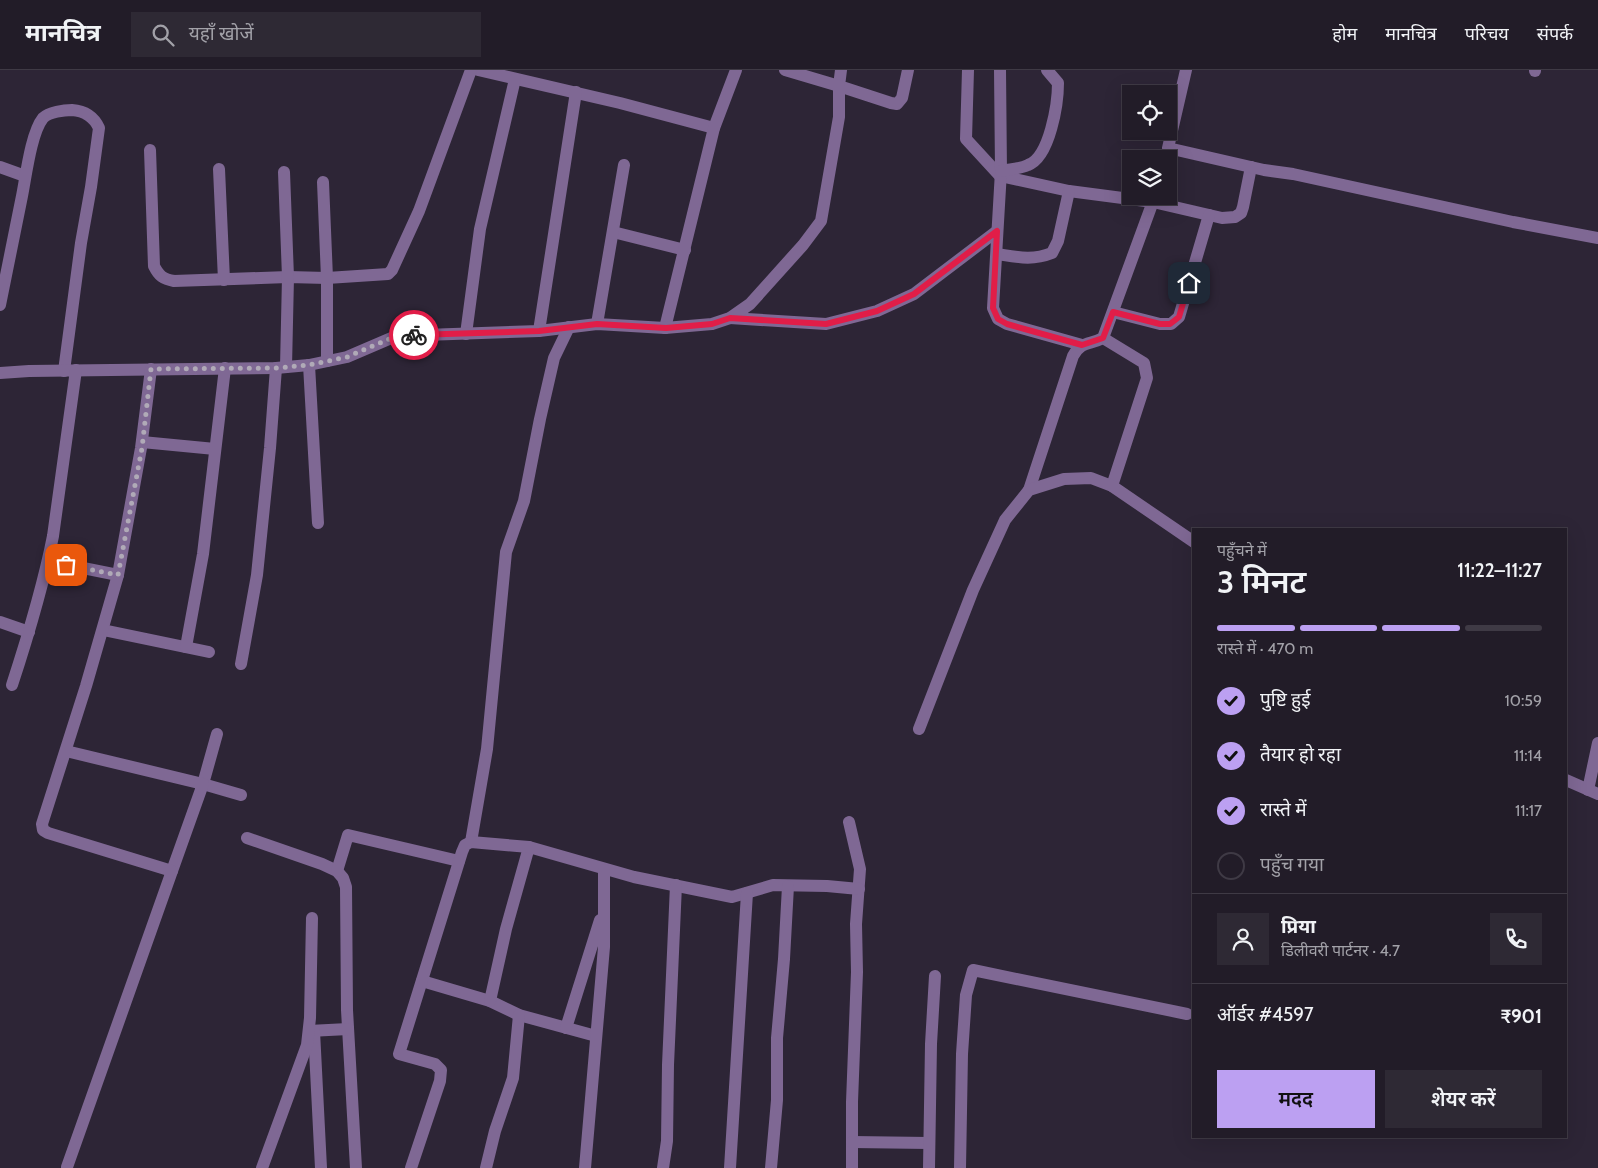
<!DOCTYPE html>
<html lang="hi">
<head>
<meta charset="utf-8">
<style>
	body { margin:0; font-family:Cabin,"Noto Sans Devanagari",sans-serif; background:#2e2934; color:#f1f3f6; height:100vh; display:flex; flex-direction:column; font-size:19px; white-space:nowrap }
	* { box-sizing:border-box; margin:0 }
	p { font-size:16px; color:#a2a1a8 }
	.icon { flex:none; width:28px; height:28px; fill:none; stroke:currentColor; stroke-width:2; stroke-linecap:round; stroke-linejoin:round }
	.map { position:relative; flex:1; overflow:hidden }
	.details { position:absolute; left:1192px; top:458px; width:375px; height:610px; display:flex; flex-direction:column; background:#221c28; border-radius:0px; box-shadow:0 5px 20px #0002,0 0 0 1px #3f3a45 }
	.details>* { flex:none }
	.fabs { position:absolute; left:1122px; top:15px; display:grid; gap:10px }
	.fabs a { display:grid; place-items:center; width:55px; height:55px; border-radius:0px; background:#221c28; box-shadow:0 5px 20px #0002,0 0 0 1px #3f3a45; font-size:25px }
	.pin { position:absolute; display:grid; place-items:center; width:42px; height:42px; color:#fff; margin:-21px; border-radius:10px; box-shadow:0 2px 8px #0006 }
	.courier { position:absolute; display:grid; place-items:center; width:50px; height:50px; margin:-25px; border:4px solid #e11d48; border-radius:50%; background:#fff; color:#222; box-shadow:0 1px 6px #0007 }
	.overview em { font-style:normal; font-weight:600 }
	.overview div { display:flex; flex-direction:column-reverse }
	.overview { display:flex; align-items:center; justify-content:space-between; height:85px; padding:0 25px }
	h1 { font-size:32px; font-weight:600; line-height:38px }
	.bar { display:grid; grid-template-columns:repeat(4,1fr); gap:8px 5px; align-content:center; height:60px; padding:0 25px }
	.bar i { height:6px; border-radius:4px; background:#3f3a45 }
	.bar .current { background:#bca0f2 }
	.bar p { grid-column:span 4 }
	.line { display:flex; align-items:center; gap:12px; padding:0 25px; border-top:1px solid #3f3a45 }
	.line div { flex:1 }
	.round { display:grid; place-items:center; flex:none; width:52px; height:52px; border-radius:0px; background:#2e2934 }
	ol { padding:0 25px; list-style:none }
	li { display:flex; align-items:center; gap:15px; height:55px }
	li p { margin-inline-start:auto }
	li .icon { padding:5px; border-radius:50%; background:#bca0f2; color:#111; stroke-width:4 }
	li:last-child { color:#a2a1a8 }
	li i { width:28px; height:28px; border:2px solid #3f3a45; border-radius:50% }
	.cta { display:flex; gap:10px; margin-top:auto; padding:10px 25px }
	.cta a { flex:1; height:58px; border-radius:0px; background:#bca0f2; color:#111; font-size:20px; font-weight:600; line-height:58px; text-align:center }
	.cta a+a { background:#2e2934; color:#f1f3f6 }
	header { display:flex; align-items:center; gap:30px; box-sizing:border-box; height:70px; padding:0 25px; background:#221c28; border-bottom:1px solid #3f3a45 }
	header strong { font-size:24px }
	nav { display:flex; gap:28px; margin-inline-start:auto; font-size:18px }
	.search { width:350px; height:45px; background:#2e2934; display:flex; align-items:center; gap:12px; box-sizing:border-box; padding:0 18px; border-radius:0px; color:#a2a1a8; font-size:19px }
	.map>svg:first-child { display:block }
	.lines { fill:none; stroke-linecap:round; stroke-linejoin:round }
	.street { stroke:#7f6894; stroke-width:12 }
	.done { stroke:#b0aab7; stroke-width:5; stroke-dasharray:0 9 }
	.route { stroke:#e11d48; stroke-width:6 }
</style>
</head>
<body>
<header>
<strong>मानचित्र</strong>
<div class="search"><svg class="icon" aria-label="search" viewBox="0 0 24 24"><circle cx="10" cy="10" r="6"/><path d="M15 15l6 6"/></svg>यहाँ खोजें</div>
<nav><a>होम</a><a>मानचित्र</a><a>परिचय</a><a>संपर्क</a></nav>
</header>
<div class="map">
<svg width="1598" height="1098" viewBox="0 0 1598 1098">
	<rect width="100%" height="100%" fill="#2d2536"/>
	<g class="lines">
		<!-- street -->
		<g class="street">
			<polyline points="478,0 620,33 714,58"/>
			<polyline points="841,0 839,16 891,33 897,34 902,28 908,0"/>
			<polyline points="968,0 966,69 1000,106 1069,121 1153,132 1222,148 1235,147 1241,143 1243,137 1251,97"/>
			<polyline points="1000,0 1001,101 993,238 998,249 1007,254 1082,275"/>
			<polyline points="1186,0 1168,78 1264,100 1293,104 1513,152 1598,168"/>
			<polyline points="1535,1 1535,0"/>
			<path d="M 150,80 L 154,196 C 159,206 163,209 174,211 L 288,207 L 327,208 L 388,204 L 392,200 L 419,141 L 471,0"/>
			<polyline points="0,97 25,106"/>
			<polyline points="219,99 224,210"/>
			<path d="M 1001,101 C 1010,99 1020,99 1028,95 C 1050,87 1058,33 1058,13 L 1047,0"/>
			<polyline points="284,102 288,207 286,297"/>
			<polyline points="323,112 327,208 327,291"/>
			<polyline points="613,162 685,180"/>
			<path d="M 997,184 C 1017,187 1032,191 1052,183 L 1058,171 L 1069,121"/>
			<path d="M 0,235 C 7,199 15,162 22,126 C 26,106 31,63 43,48 C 49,42 64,40 72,40 C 85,41 94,47 99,58 L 91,117 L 81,173 L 64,301"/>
			<polyline points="1113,242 1160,254 1171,254 1179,247 1209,145"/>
			<polyline points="730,248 826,254 877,241 914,224 997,161"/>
			<polyline points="597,254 624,95"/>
			<polyline points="665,258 714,58 736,0"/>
			<polyline points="539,261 576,22"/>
			<polyline points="466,264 480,159 515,9"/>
			<polyline points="1103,268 1144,293 1147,308 1112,416"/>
			<polyline points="309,295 318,453"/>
			<polyline points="0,303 29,301 276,298 309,295 347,287 396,266 539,261 597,254 665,258 712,254 730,248 750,234 803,175 821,151 839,47 839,16 785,0"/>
			<polyline points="142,372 215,379"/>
			<path d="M 1029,420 L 1073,286 C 1081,271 1090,275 1103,268 L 1155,126"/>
			<polyline points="48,491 118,505"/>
			<polyline points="0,552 29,562"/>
			<polyline points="103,560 209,582"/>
			<polyline points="186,577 203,484 225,298"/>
			<polyline points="241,594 257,505 270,378 276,298"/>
			<path d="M 12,615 C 28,566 43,517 53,466 L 76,300"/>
			<polyline points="919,659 973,520 1005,450 1029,420 1064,409 1091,408 1112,416 1194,472"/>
			<polyline points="217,664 203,714 241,725"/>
			<polyline points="66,681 203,714 172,801"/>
			<polyline points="1566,710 1598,724"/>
			<polyline points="1588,720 1598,673"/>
			<polyline points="849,752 860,799 856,854 857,902 852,1032 852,1098"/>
			<polyline points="247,768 322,794 337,801 343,808 346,817 347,940 356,1098"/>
			<polyline points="471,772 487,679 506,482 524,431 540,349 554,288 569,257"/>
			<polyline points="337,801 348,765 459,791"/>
			<polyline points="422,911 490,931 519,945 596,966"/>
			<polyline points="490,931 506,859 529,777"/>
			<polyline points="566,958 600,850"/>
			<polyline points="309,961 348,959"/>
			<polyline points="314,961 321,1098"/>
			<polyline points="852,1072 929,1073"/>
			<polyline points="67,1097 172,801 48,763 43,760 42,754 86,616 118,505 141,378 151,299"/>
			<polyline points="262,1098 307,975 310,948 312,848"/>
			<polyline points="411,1098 440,1011 441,1000 435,994 399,984 462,782 465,775 471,772 529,777 634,807 732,827 773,815 827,816 859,819"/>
			<polyline points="486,1098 495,1061 513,1008 519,945"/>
			<polyline points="585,1098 604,877 604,800"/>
			<polyline points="663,1098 667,1071 668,995 676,815"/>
			<polyline points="730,1098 747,823"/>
			<polyline points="771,1098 777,1030 777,968 784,889 788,816"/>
			<polyline points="929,1098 931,974 935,906"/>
			<polyline points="960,1098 962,984 966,925 973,900 1187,944"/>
		</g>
	</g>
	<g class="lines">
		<!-- done -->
		<polyline class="done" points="66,495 118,505 142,378 151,299 276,298 309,295 347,287 396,266 414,265"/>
		<!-- route -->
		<polyline class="route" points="414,265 539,261 597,254 666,258 712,254 730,248 826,254 877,241 914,224 997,161 993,238 998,249 1007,254 1082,275 1103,268 1113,242 1160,254 1170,254 1179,247 1189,213"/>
	</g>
</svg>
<div class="fabs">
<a><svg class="icon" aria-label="locate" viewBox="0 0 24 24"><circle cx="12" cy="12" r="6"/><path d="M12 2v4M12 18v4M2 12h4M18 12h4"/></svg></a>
<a><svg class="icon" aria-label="layers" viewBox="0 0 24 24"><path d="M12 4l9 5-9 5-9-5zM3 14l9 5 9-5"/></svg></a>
</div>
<div class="pin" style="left:66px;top:495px;background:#ea580c"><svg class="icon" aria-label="bag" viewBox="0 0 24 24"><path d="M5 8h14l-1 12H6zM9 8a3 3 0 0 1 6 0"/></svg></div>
<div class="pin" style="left:1189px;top:213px;background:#1f2937"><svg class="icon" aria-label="home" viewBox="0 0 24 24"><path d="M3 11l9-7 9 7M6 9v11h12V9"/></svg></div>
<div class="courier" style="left:414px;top:265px"><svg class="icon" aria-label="bike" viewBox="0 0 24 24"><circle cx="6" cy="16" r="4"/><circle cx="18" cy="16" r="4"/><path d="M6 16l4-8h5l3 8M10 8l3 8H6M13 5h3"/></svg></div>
<section class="details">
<div class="overview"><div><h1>3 मिनट</h1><p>पहुँचने में</p></div><em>11:22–11:27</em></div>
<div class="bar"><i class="current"></i><i class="current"></i><i class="current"></i><i></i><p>रास्ते में · 470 m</p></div>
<ol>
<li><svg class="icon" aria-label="check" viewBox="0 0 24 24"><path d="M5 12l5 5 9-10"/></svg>पुष्टि हुई<p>10:59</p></li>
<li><svg class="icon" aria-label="check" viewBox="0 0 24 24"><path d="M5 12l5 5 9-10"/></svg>तैयार हो रहा<p>11:14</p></li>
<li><svg class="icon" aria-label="check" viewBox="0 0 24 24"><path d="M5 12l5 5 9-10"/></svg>रास्ते में<p>11:17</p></li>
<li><i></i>पहुँच गया</li>
</ol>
<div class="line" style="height:90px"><a class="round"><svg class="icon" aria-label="person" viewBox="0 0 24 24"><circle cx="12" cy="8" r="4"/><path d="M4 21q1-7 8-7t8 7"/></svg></a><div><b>प्रिया</b><p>डिलीवरी पार्टनर · 4.7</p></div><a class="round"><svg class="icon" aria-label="phone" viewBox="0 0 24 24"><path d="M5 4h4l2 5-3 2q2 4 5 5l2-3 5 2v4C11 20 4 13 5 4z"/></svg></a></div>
<div class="line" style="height:65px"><div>ऑर्डर #4597</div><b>₹901</b></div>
<div class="cta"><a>मदद</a><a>शेयर करें</a></div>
</section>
</div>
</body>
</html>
